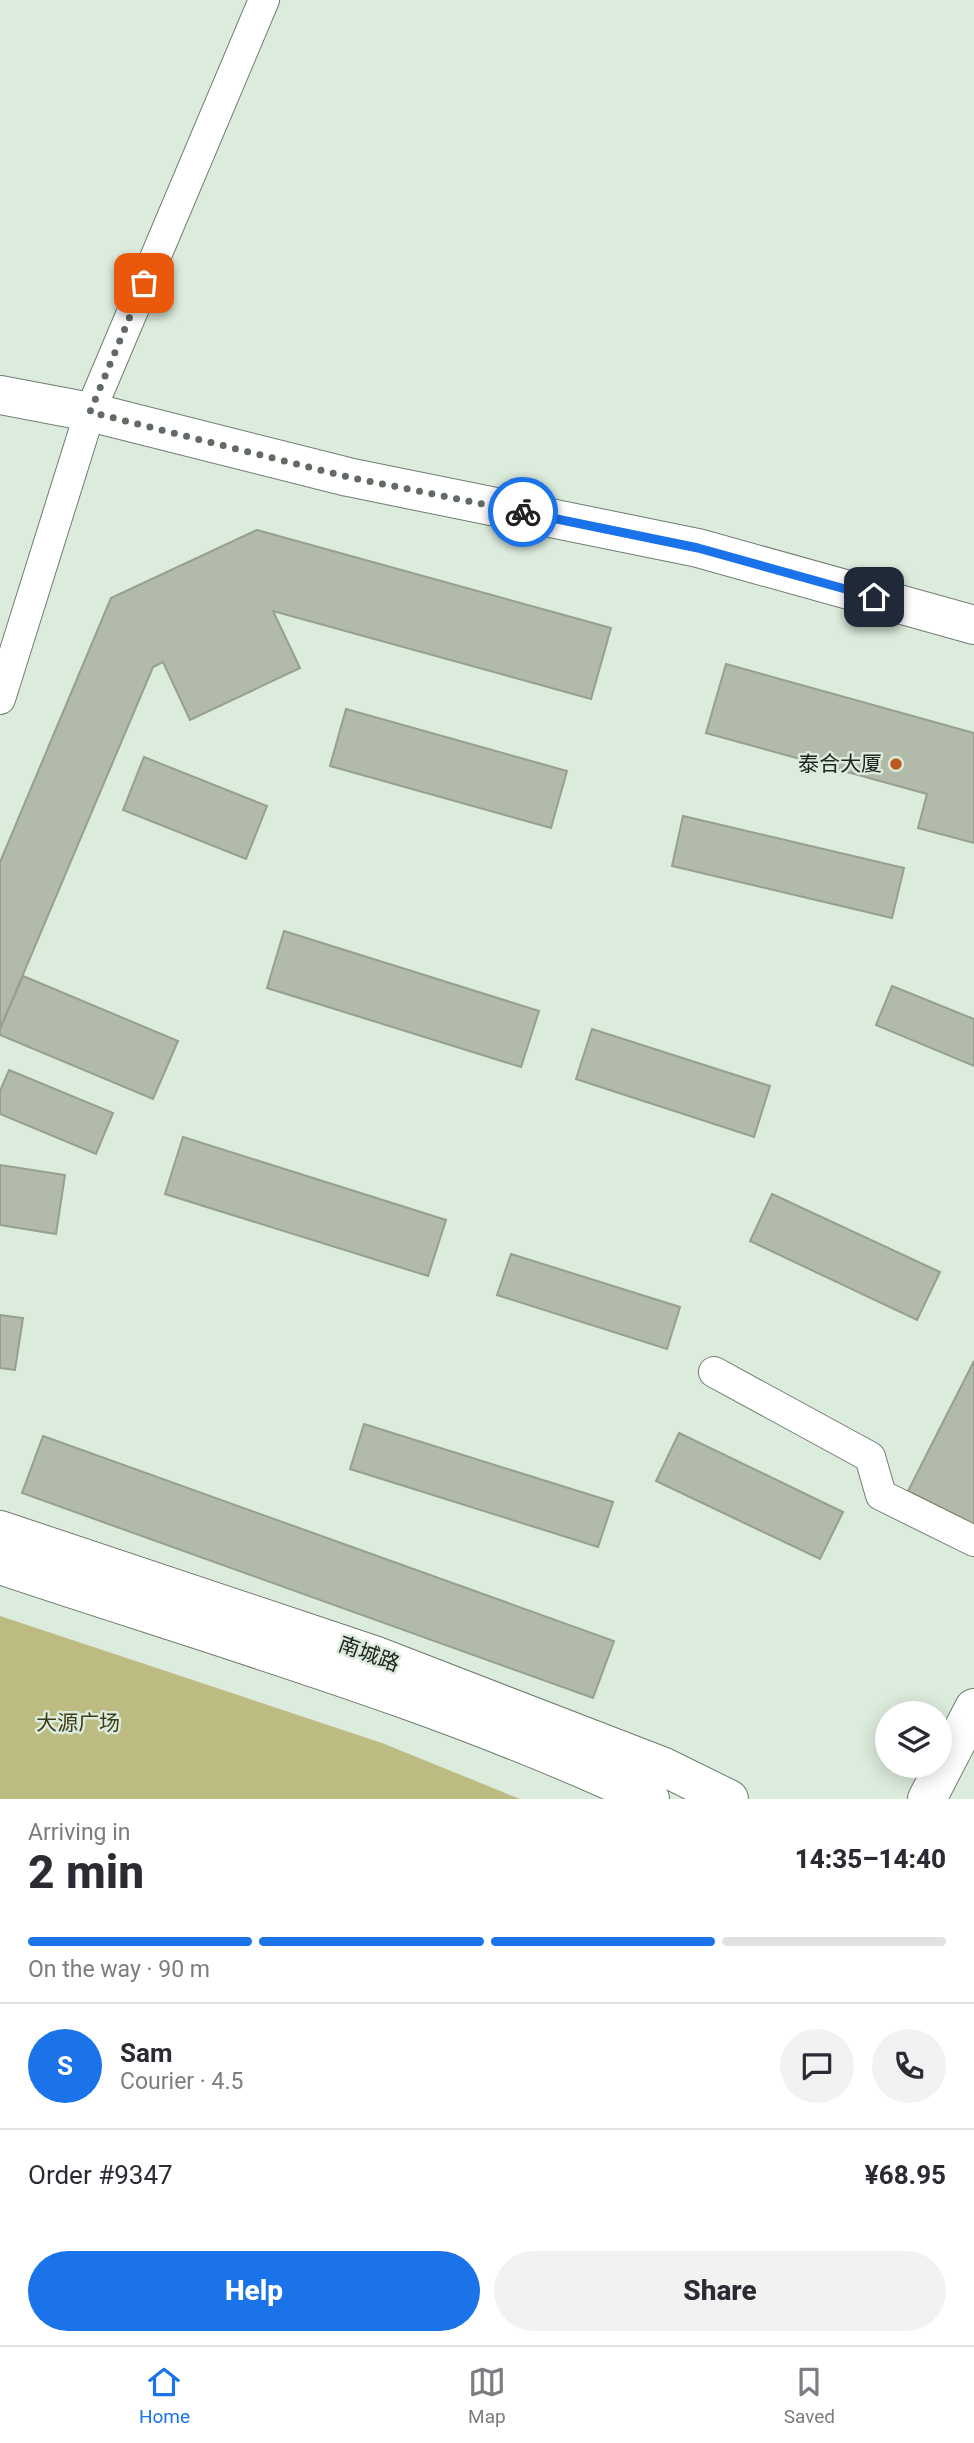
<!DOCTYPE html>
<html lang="en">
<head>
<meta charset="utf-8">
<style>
	body { margin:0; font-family:Roboto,"Noto Sans SC",sans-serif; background:#f2f2f3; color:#2b2b33; height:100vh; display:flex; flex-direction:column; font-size:26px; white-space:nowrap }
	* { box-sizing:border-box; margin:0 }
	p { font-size:23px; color:#7c7c81 }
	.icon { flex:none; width:38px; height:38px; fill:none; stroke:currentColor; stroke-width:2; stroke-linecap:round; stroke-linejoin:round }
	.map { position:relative; height:1799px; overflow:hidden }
	.side { display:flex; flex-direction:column; background:#fff; flex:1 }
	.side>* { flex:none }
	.tools { position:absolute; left:875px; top:1701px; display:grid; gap:14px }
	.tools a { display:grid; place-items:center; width:77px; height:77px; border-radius:50%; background:#fff; box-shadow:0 4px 18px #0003; font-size:35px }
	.pin { position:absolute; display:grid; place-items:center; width:60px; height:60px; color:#fff; margin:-30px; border-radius:14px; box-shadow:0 4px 10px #0006 }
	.courier { position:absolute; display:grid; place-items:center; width:70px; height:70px; margin:-35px; border:5px solid #1a73e8; border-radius:50%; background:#fff; color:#222; box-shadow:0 2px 9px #0007 }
	.head em { font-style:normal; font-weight:800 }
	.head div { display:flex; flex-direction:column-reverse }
	.head { display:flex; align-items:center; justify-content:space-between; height:119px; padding:0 28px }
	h1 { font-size:46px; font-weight:800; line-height:52px }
	.bar { display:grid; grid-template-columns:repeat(4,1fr); gap:10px 7px; align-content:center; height:84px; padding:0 28px }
	.bar i { height:9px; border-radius:5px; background:#e1e1e2 }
	.bar .selected { background:#1a73e8 }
	.bar p { grid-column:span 4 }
	.line { display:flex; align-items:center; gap:18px; padding:0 28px; border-top:2px solid #e1e1e2 }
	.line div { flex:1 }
	.round { display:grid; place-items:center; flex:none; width:74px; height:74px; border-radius:37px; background:#f2f2f3 }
	.button { display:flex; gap:14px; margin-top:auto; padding:14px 28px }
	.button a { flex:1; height:80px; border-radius:42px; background:#1a73e8; color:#fff; font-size:28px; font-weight:800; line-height:80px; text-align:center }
	.button a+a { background:#f2f2f3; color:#2b2b33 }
	.tabs { display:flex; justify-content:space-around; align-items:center; height:98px; border-top:2px solid #e1e1e2; background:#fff; font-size:19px; color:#7c7c81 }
	.tabs a { display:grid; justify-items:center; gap:4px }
	.tabs .selected { color:#1a73e8 }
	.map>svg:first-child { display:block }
	.green { fill:#bcbb81 }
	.building { fill:#b2baa9; stroke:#979f8e; stroke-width:2 }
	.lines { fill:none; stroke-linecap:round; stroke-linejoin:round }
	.street-casing { stroke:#6f7d70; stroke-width:32 }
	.secondary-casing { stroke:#6f7d70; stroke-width:40 }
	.street { stroke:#fff; stroke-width:30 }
	.secondary { stroke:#fff; stroke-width:38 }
	.done { stroke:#616b62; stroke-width:7; stroke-dasharray:0 12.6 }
	.route { stroke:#1a73e8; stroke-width:9 }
	.poi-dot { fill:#bc5921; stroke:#dbebdc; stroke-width:2.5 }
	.labels { text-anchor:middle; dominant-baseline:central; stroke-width:5; stroke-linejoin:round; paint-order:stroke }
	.poi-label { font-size:21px; fill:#202621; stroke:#dbebdc; text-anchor:end }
	.street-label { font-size:21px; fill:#202621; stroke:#dbebdc }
	.park-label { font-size:21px; fill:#3e3d18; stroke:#dbebdc }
</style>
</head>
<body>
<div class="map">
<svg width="974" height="1799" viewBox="0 0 974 1799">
	<rect width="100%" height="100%" fill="#dbebdc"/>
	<!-- green -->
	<polygon class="green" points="0,1616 382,1743 520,1799 0,1799"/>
	<!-- building -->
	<g class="building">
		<polygon points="257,530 611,628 591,699 273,611 300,668 190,720 163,662 153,667 0,1029 0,862 111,598"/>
		<polygon points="726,664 974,733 974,843 918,828 927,794 706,733"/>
		<polygon points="346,709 567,771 551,828 330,766"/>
		<polygon points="144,757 267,806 246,859 123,810"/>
		<polygon points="683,816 904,868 892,918 672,866"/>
		<polygon points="284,931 539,1011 521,1067 267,988"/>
		<polygon points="23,976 178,1041 153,1099 0,1035 0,1029"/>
		<polygon points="892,986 974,1019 974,1066 876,1025"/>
		<polygon points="592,1029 770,1086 754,1137 576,1079"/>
		<polygon points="9,1070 113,1113 96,1154 0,1114 0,1091"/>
		<polygon points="183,1137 446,1220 428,1276 165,1194"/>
		<polygon points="0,1165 65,1175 56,1234 0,1225"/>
		<polygon points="772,1194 940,1272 917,1320 750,1241"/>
		<polygon points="511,1254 680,1307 667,1349 497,1295"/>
		<polygon points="0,1315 23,1318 15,1370 0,1368"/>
		<polygon points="974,1361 974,1524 908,1491"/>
		<polygon points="364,1424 613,1502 598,1547 350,1469"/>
		<polygon points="679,1433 843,1512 820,1559 656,1481"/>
		<polygon points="43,1436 614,1641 593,1698 22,1493"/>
	</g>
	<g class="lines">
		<defs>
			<g id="street">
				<polyline points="0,699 90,412 264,0"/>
				<polyline points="714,1372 870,1457 881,1495 974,1541"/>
			</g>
			<g id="secondary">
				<polyline points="0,395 90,412 348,477 698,548 974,625"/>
				<polyline points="0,1530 374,1655 664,1767 729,1799"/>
				<path d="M 0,1565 C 218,1638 441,1701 650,1799"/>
				<polyline points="927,1799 974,1708"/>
			</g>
		</defs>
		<!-- street casing -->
		<use href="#street" class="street-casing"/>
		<!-- secondary casing -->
		<use href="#secondary" class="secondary-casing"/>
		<!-- street -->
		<use href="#street" class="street"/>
		<!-- secondary -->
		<use href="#secondary" class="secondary"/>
	</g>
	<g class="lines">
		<!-- done -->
		<polyline class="done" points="144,283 90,412 348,477 523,512"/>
		<!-- route -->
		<polyline class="route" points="523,512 698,548 874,597"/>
	</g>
	<!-- markers -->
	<circle class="poi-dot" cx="896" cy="764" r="7"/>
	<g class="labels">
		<!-- poi labels -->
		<g class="poi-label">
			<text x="882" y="764">泰合大厦</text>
		</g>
		<!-- street labels -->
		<g class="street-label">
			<text transform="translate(369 1654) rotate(20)">南城路</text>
		</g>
		<!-- park labels -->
		<g class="park-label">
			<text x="78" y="1723">大源广场</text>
		</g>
	</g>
</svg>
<div class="tools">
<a><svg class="icon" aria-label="layers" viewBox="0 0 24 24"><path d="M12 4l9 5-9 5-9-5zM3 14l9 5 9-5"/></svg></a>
</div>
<div class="pin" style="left:144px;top:283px;background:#ea580c"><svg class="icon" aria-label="bag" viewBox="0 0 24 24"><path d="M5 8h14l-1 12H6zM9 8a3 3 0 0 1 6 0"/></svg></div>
<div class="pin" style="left:874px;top:597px;background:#1f2937"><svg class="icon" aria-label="home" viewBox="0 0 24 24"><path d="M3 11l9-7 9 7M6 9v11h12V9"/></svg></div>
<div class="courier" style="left:523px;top:512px"><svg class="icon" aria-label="bike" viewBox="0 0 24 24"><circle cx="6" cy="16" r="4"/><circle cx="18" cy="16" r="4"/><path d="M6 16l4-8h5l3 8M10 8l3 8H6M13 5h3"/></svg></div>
</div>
<section class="side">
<div class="head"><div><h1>2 min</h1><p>Arriving in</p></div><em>14:35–14:40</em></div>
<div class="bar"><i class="selected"></i><i class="selected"></i><i class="selected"></i><i></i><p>On the way · 90 m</p></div>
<div class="line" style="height:126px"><b class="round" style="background:#1a73e8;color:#fff">S</b><div><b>Sam</b><p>Courier · 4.5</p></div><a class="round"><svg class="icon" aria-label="chat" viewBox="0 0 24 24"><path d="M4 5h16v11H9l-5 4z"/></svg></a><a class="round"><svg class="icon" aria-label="phone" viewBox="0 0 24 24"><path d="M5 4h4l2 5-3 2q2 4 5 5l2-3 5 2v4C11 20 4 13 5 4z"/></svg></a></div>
<div class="line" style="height:91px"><div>Order #9347</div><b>¥68.95</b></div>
<div class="button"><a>Help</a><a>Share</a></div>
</section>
<nav class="tabs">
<a class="selected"><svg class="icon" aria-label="home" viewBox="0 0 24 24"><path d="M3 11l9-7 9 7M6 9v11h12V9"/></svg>Home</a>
<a><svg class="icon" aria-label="map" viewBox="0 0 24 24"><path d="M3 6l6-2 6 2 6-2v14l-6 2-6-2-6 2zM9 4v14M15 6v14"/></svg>Map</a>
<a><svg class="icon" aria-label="saved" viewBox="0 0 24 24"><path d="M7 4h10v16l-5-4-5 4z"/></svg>Saved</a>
</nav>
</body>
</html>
